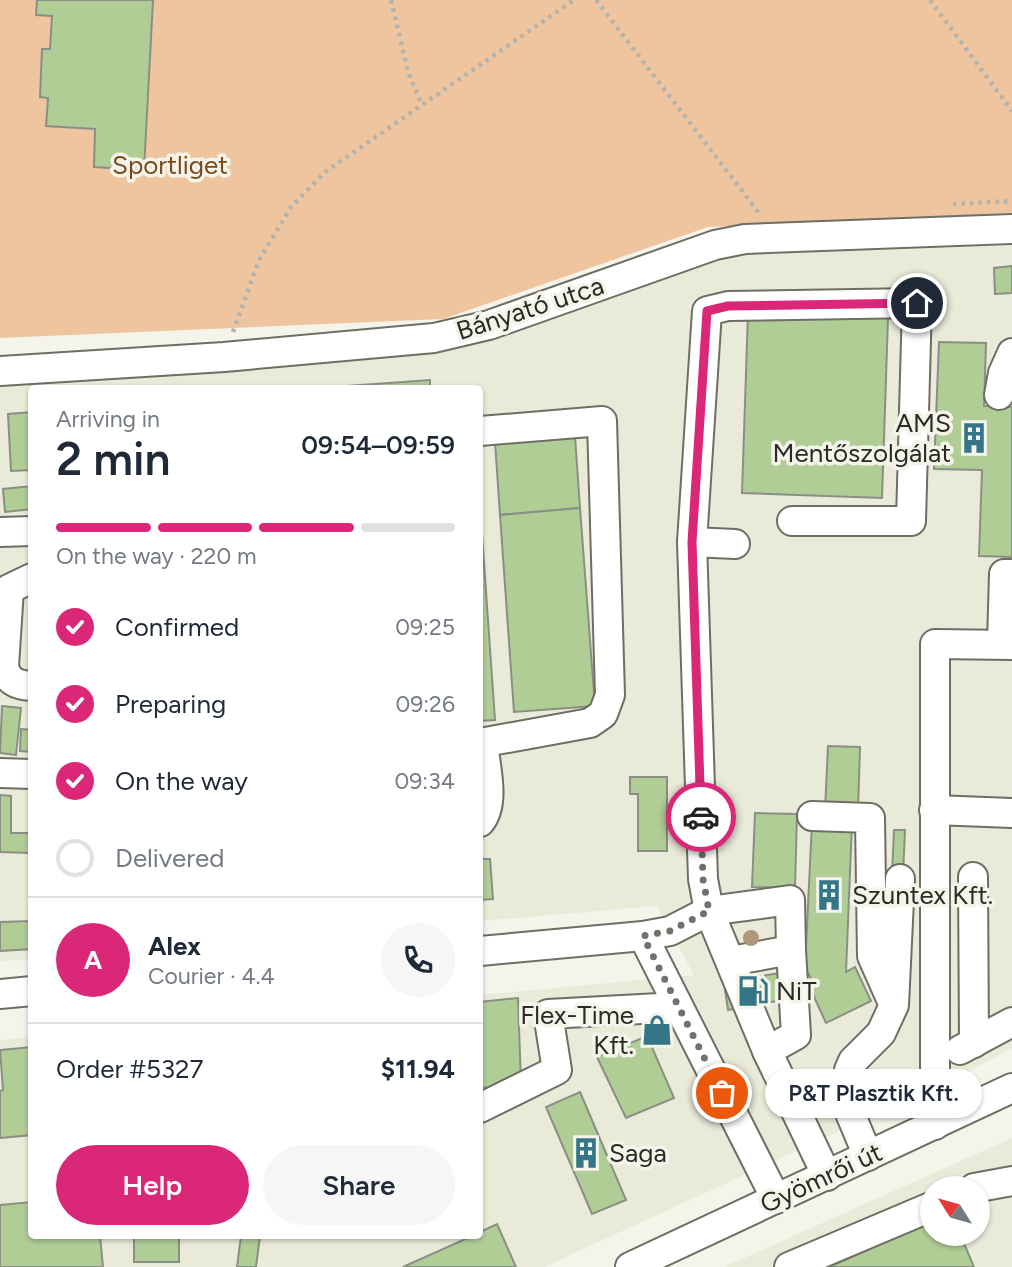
<!DOCTYPE html>
<html lang="en">
<head>
<meta charset="utf-8">
<style>
	body { margin:0; font-family:Figtree,sans-serif; background:#f6f6f7; color:#1f2937; height:100vh; display:flex; flex-direction:column; font-size:26px; white-space:nowrap }
	* { box-sizing:border-box; margin:0 }
	p { font-size:23px; color:#747a83 }
	.icon { flex:none; width:38px; height:38px; fill:none; stroke:currentColor; stroke-width:2; stroke-linecap:round; stroke-linejoin:round }
	.map { position:relative; flex:1; overflow:hidden }
	.sheet { position:absolute; left:28px; top:385px; width:455px; height:854px; display:flex; flex-direction:column; background:#fff; border-radius:7px; box-shadow:0 2px 5px #0004 }
	.sheet>* { flex:none }
	.needle { width:46px; rotate:307deg }
	.tools { position:absolute; left:920px; top:1176px; display:grid; gap:14px }
	.tools a { display:grid; place-items:center; width:70px; height:70px; border-radius:50%; background:#fff; box-shadow:0 2px 5px #0004; font-size:35px }
	.pin { position:absolute; display:grid; place-items:center; width:60px; height:60px; color:#fff; margin:-30px; border:4px solid #fff; border-radius:50%; box-shadow:0 2px 7px #0007 }
	.courier { position:absolute; display:grid; place-items:center; width:70px; height:70px; margin:-35px; border:5px solid #db2777; border-radius:50%; background:#fff; color:#222; box-shadow:0 2px 9px #0007 }
	.bubble { position:absolute; height:49px; border-radius:24px; background:#fff; box-shadow:0 2px 5px #0004; font-size:23px; font-weight:600; line-height:49px; text-align:center }
	.overview em { font-style:normal; font-weight:600 }
	.overview div { display:flex; flex-direction:column-reverse }
	.overview { display:flex; align-items:center; justify-content:space-between; height:119px; padding:0 28px }
	h1 { font-size:46px; font-weight:600; line-height:52px }
	.bar { display:grid; grid-template-columns:repeat(4,1fr); gap:10px 7px; align-content:center; height:84px; padding:0 28px }
	.bar i { height:9px; border-radius:5px; background:#e0e1e3 }
	.bar .active { background:#db2777 }
	.bar p { grid-column:span 4 }
	.line { display:flex; align-items:center; gap:18px; padding:0 28px; border-top:2px solid #e0e1e3 }
	.line div { flex:1 }
	.round { display:grid; place-items:center; flex:none; width:74px; height:74px; border-radius:37px; background:#f6f6f7 }
	ol { padding:0 28px; list-style:none }
	li { display:flex; align-items:center; gap:21px; height:77px }
	li p { margin-inline-start:auto }
	li .icon { padding:7px; border-radius:50%; background:#db2777; color:#fff; stroke-width:4 }
	li:last-child { color:#747a83 }
	li i { width:38px; height:38px; border:4px solid #e0e1e3; border-radius:50% }
	.action { display:flex; gap:14px; margin-top:auto; padding:14px 28px }
	.action a { flex:1; height:80px; border-radius:42px; background:#db2777; color:#fff; font-size:28px; font-weight:600; line-height:80px; text-align:center }
	.action a+a { background:#f6f6f7; color:#1f2937 }
	.map>svg:first-child { display:block }
	.built { fill:#e9ead8; fill-rule:evenodd }
	.green { fill:#efc5a0 }
	.building { fill:#b1cd96; stroke:#8a8f86; stroke-width:2 }
	.lines { fill:none; stroke-linecap:round; stroke-linejoin:round }
	.minor-casing { stroke:#6e6e65; stroke-width:32 }
	.path { stroke:#b3b3ab; stroke-width:4.5; stroke-dasharray:3.5 5; stroke-linecap:butt }
	.minor { stroke:#fff; stroke-width:28 }
	.tree { fill:#b09778 }
	.done { stroke:#71716b; stroke-width:7; stroke-dasharray:0 12.6 }
	.route { stroke:#db2777; stroke-width:9 }
	.labels { text-anchor:middle; dominant-baseline:central; stroke-width:7; stroke-linejoin:round; paint-order:stroke }
	.park-label { font-size:26px; fill:#794b1b; stroke:#f4f4ea }
	.street-label { font-size:26px; fill:#2a2a26; stroke:#f4f4ea }
	.poi-label { font-size:26px; fill:#2a2a26; stroke:#f4f4ea; text-anchor:start }
</style>
</head>
<body>
<div class="map">
<svg width="1012" height="1267" viewBox="0 0 1012 1267">
	<rect width="100%" height="100%" fill="#f4f4ea"/>
	<!-- built -->
	<g class="built">
		<polygon points="1012,246 1012,1048 970,1071 544,1267 0,1267 0,1040 31,1037 32,1236 480,1236 480,995 694,975 657,906 480,921 480,388 32,388 31,959 0,961 0,380 436,347 719,255"/>
		<path d="M 1012,1138 L 1012,1267 L 724,1267 ZM 933,1188 L 978,1188 L 978,1234 L 933,1234 Z"/>
	</g>
	<!-- green -->
	<polygon class="green" points="0,0 1012,0 1012,213 708,227 443,319 0,338"/>
	<!-- building -->
	<g class="building">
		<polygon points="37,0 153,0 144,170 94,167 95,129 46,126 48,98 40,97 42,49 50,49 52,16 36,15"/>
		<polygon points="1012,266 1012,293 995,294 994,268"/>
		<polygon points="748,313 888,318 882,498 742,493"/>
		<polygon points="939,342 986,343 984,406 1012,407 1012,557 979,556 982,470 934,469"/>
		<polygon points="430,380 430,388 318,388"/>
		<polygon points="32,412 32,470 11,471 8,414"/>
		<polygon points="575,436 580,508 500,515 495,442"/>
		<polygon points="32,486 32,509 5,512 3,489"/>
		<polygon points="480,506 495,720 480,721"/>
		<polygon points="580,508 595,706 514,712 500,515"/>
		<polygon points="2,706 21,708 16,755 0,753"/>
		<polygon points="21,729 32,730 32,752 20,751"/>
		<polygon points="828,746 860,747 858,811 825,810"/>
		<polygon points="630,777 667,777 667,851 638,851 638,794 630,794"/>
		<polygon points="0,795 11,796 11,833 29,833 29,853 0,852"/>
		<polygon points="755,813 797,814 795,888 752,887"/>
		<polygon points="812,823 852,823 846,972 855,967 871,1001 826,1023 810,988 814,985 805,967"/>
		<polygon points="894,830 905,830 903,875 892,874"/>
		<polygon points="480,859 490,859 493,899 480,900"/>
		<polygon points="32,921 32,949 0,951 0,922"/>
		<polygon points="779,973 783,1000 728,1010 724,983"/>
		<polygon points="518,998 521,1084 480,1088 480,1002"/>
		<polygon points="647,1036 674,1098 626,1118 597,1057"/>
		<polygon points="32,1047 32,1135 0,1138 0,1091 3,1090 0,1050"/>
		<polygon points="580,1092 626,1200 592,1214 546,1107"/>
		<polygon points="32,1202 32,1236 100,1236 103,1267 0,1267 0,1205"/>
		<polygon points="933,1221 933,1234 960,1234 974,1267 829,1267"/>
		<polygon points="497,1224 516,1267 403,1267 472,1236 480,1236 480,1232"/>
		<rect x="134" y="1236" width="45" height="26"/>
		<polygon points="241,1236 260,1236 256,1267 237,1267"/>
	</g>
	<g class="lines">
		<defs>
			<g id="minor">
				<polyline points="0,371 224,357 434,338 489,325 715,245 745,239 1012,229"/>
				<polyline points="999,395 1003,373 1012,353"/>
				<polyline points="480,431 602,421 610,695 603,714 590,723 480,743"/>
				<polyline points="792,521 911,521 917,303 728,306 707,311 692,542 703,879 709,911 767,1051 827,1176"/>
				<polyline points="0,532 32,531"/>
				<polyline points="692,542 735,544"/>
				<path d="M 32,578 L 9,589 L 4,666 C 7,681 16,685 32,686"/>
				<polyline points="1002,644 1004,574 1012,574"/>
				<polyline points="0,773 32,774"/>
				<polyline points="934,810 1012,813"/>
				<polyline points="812,816 870,818 872,956 892,1001"/>
				<path d="M 480,822 C 496,803 485,766 483,742"/>
				<polyline points="973,877 974,1043"/>
				<polyline points="643,936 776,1199"/>
				<polyline points="480,951 643,936 670,931 709,911 790,900 791,950 796,1035 767,1051"/>
				<polyline points="731,961 791,950"/>
				<polyline points="0,994 32,991"/>
				<polyline points="960,1050 1012,1022"/>
				<polyline points="480,1108 557,1070 548,1014 678,1007"/>
				<polyline points="935,1125 935,644 1012,645"/>
				<polyline points="868,1156 850,1113 849,1070 853,1061 881,1033 894,1005 900,879"/>
				<polyline points="974,1188 1012,1181"/>
				<polyline points="630,1267 1012,1088"/>
				<polyline points="789,1267 933,1206"/>
			</g>
		</defs>
		<!-- minor casing -->
		<use href="#minor" class="minor-casing"/>
		<!-- path -->
		<g class="path">
			<polyline points="391,0 408,72 422,105"/>
			<polyline points="596,0 759,213"/>
			<polyline points="930,0 1012,111"/>
			<polyline points="953,204 1012,201"/>
			<polyline points="233,332 259,260 291,207 325,172 574,0"/>
		</g>
		<!-- minor -->
		<use href="#minor" class="minor"/>
	</g>
	<!-- trees -->
	<circle class="tree" cx="751" cy="938" r="8"/>
	<g class="lines">
		<!-- done -->
		<polyline class="done" points="701,817 703,879 709,911 670,931 643,936 722,1093"/>
		<!-- route -->
		<polyline class="route" points="701,817 692,542 707,311 728,306 917,303"/>
	</g>
	<!-- icons -->
	<defs>
		<symbol id="building-bare" viewBox="-9 -9 18 18"><path d="M-4-6H4V6H1V3H-1V6H-4ZM-2.5-4.3h1.7v1.8h-1.7ZM.8-4.3h1.7v1.8H.8ZM-2.5-1h1.7V.8h-1.7ZM.8-1h1.7V.8H.8Z" fill="#347687" stroke="#f4f4ea" stroke-width="2.5" paint-order="stroke"/></symbol>
		<symbol id="fuel-bare" viewBox="-9 -9 18 18"><path d="M-5.5-6h7V0h2V4h1.3V-2.5L3-4.5l.8-.8L6-3V5H2.5V1h-1V6h-7ZM-4.2-4.7v3.2H.2V-4.7Z" fill="#347687" stroke="#f4f4ea" stroke-width="2.5" paint-order="stroke"/></symbol>
		<symbol id="shop-bare" viewBox="-9 -9 18 18"><path d="M-5-2.5h2.3a2.7 3.5 0 0 1 5.4 0H5L5.5 6h-11ZM-1.5-2.5h3a1.5 2.3 0 0 0-3 0Z" fill="#347687" stroke="#f4f4ea" stroke-width="2.5" paint-order="stroke"/></symbol>
	</defs>
	<g fill-rule="evenodd">
		<use href="#building-bare" x="952" y="416" width="44" height="44"/>
		<use href="#building-bare" x="807" y="873" width="44" height="44"/>
		<use href="#fuel-bare" x="731" y="969" width="44" height="44"/>
		<use href="#shop-bare" x="635" y="1008" width="44" height="44"/>
		<use href="#building-bare" x="564" y="1131" width="44" height="44"/>
	</g>
	<g class="labels">
		<!-- park labels -->
		<g class="park-label">
			<text x="170" y="165">Sportliget</text>
		</g>
		<!-- street labels -->
		<g class="street-label">
			<text transform="translate(530 308) rotate(-18)">Bányató utca</text>
			<text transform="translate(821 1178) rotate(-25)">Gyömrői út</text>
		</g>
		<!-- poi labels -->
		<g class="poi-label">
			<text x="951" y="423" text-anchor="end">AMS<tspan x="951" dy="30">Mentőszolgálat</tspan></text>
			<text x="852" y="895">Szuntex Kft.</text>
			<text x="776" y="991">NiT</text>
			<text x="634" y="1015" text-anchor="end">Flex-Time<tspan x="634" dy="30">Kft.</tspan></text>
			<text x="609" y="1153">Saga</text>
		</g>
	</g>
</svg>
<div class="tools">
<a><svg class="needle" viewBox="-14 -14 28 28"><path d="M0-13l5 13h-10z" fill="#e53935"/><path d="M0 13l5-13h-10z" fill="#747a83"/></svg></a>
</div>
<div class="pin" style="left:722px;top:1093px;background:#ea580c"><svg class="icon" aria-label="bag" viewBox="0 0 24 24"><path d="M5 8h14l-1 12H6zM9 8a3 3 0 0 1 6 0"/></svg></div>
<div class="pin" style="left:917px;top:303px;background:#1f2937"><svg class="icon" aria-label="home" viewBox="0 0 24 24"><path d="M3 11l9-7 9 7M6 9v11h12V9"/></svg></div>
<div class="courier" style="left:701px;top:817px"><svg class="icon" aria-label="car" viewBox="0 0 24 24"><path d="M5 17H2v-5l4-1 3-4h7l3 4 3 1v5h-3M9 17h6M6 11h13"/><circle cx="7" cy="17" r="2"/><circle cx="17" cy="17" r="2"/></svg></div>
<div class="bubble" style="left:765px;top:1069px;width:217px">P&amp;T Plasztik Kft.</div>
<section class="sheet">
<div class="overview"><div><h1>2 min</h1><p>Arriving in</p></div><em>09:54–09:59</em></div>
<div class="bar"><i class="active"></i><i class="active"></i><i class="active"></i><i></i><p>On the way · 220 m</p></div>
<ol>
<li><svg class="icon" aria-label="check" viewBox="0 0 24 24"><path d="M5 12l5 5 9-10"/></svg>Confirmed<p>09:25</p></li>
<li><svg class="icon" aria-label="check" viewBox="0 0 24 24"><path d="M5 12l5 5 9-10"/></svg>Preparing<p>09:26</p></li>
<li><svg class="icon" aria-label="check" viewBox="0 0 24 24"><path d="M5 12l5 5 9-10"/></svg>On the way<p>09:34</p></li>
<li><i></i>Delivered</li>
</ol>
<div class="line" style="height:126px"><b class="round" style="background:#db2777;color:#fff">A</b><div><b>Alex</b><p>Courier · 4.4</p></div><a class="round"><svg class="icon" aria-label="phone" viewBox="0 0 24 24"><path d="M5 4h4l2 5-3 2q2 4 5 5l2-3 5 2v4C11 20 4 13 5 4z"/></svg></a></div>
<div class="line" style="height:91px"><div>Order #5327</div><b>$11.94</b></div>
<div class="action"><a>Help</a><a>Share</a></div>
</section>
</div>
</body>
</html>
